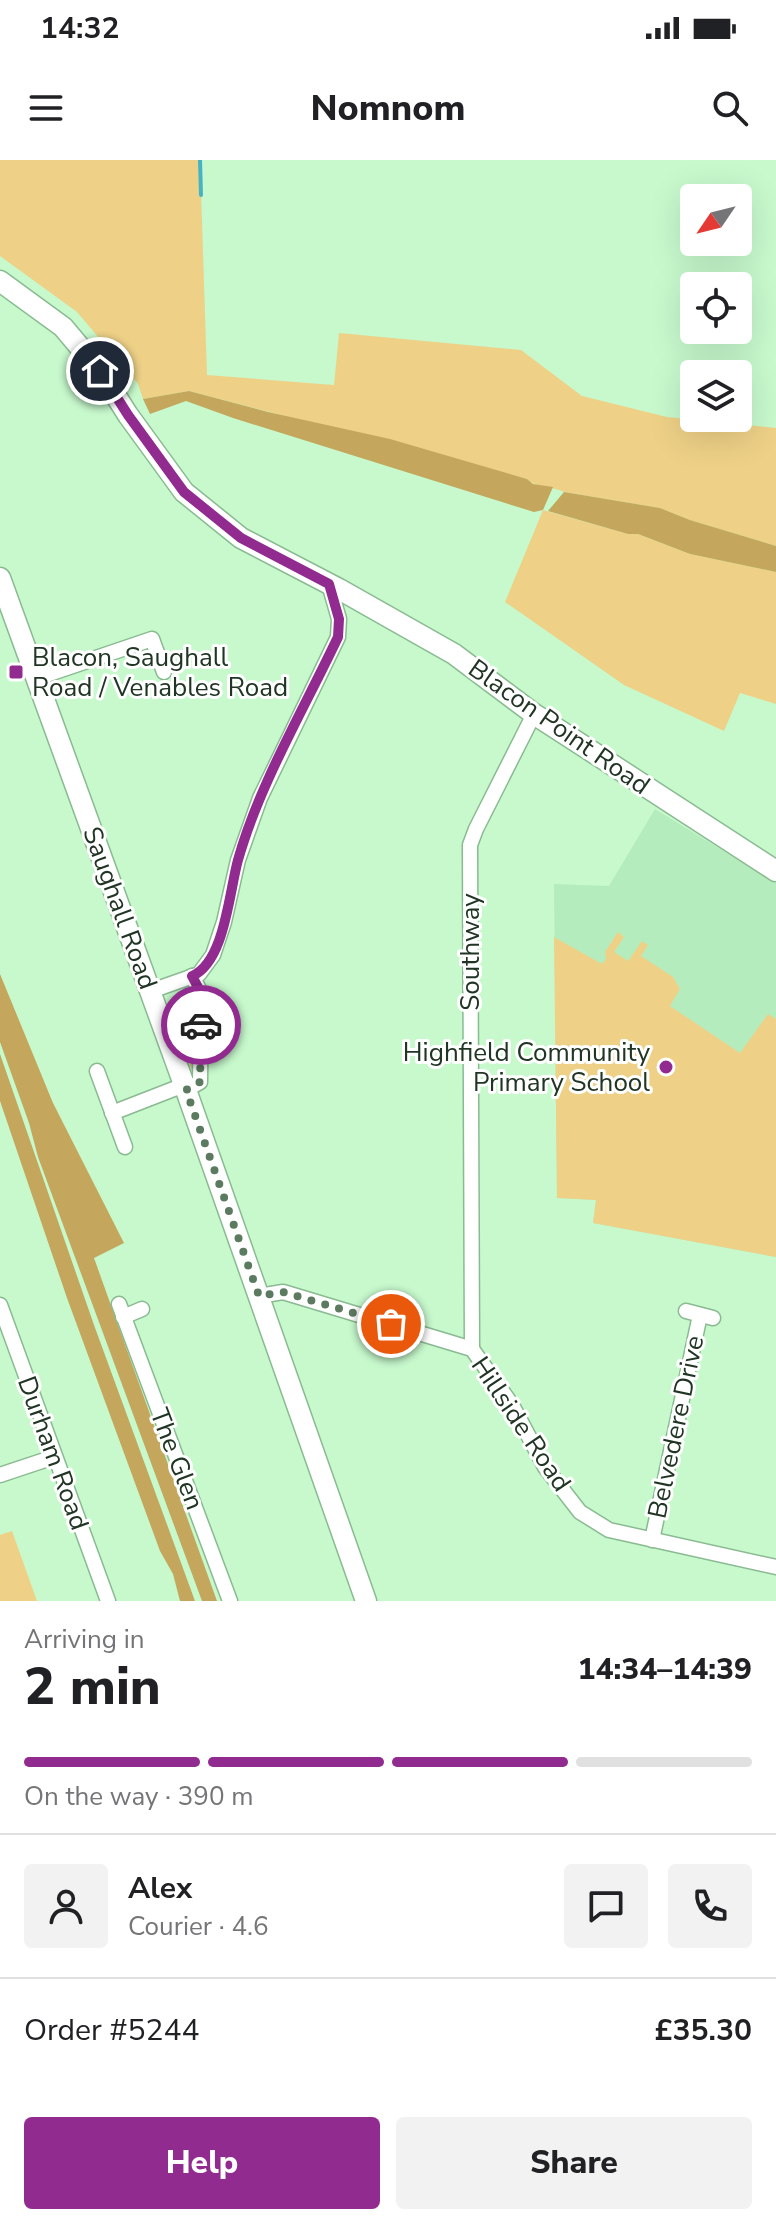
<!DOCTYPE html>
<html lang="en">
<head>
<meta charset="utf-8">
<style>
	body { margin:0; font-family:"Nunito Sans",sans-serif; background:#f2f2f2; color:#202124; height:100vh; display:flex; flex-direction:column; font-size:30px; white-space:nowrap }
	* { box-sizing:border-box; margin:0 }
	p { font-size:26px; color:#757577 }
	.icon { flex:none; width:44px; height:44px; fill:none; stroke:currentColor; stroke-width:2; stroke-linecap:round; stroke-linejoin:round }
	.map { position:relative; height:1441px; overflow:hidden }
	.side { display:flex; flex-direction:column; background:#fff; flex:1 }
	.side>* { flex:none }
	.needle { width:52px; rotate:235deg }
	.buttons { position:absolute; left:680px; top:24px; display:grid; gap:16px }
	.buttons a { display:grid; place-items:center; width:72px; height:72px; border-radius:8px; background:#fff; box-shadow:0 8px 32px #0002; font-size:40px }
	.pin { position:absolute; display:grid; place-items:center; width:68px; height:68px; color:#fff; margin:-34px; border:4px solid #fff; border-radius:50%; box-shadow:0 2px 8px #0007 }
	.courier { position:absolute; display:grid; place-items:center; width:80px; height:80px; margin:-40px; border:6px solid #912b90; border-radius:50%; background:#fff; color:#222; box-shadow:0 2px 10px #0007 }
	.headline em { font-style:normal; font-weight:800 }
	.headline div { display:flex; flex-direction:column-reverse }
	.headline { display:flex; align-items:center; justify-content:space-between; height:136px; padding:0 24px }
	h1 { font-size:52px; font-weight:800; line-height:60px }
	.bar { display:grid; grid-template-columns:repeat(4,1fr); gap:12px 8px; align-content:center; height:96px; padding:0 24px }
	.bar i { height:10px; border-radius:6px; background:#e0e0e0 }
	.bar .selected { background:#912b90 }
	.bar p { grid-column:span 4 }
	.line { display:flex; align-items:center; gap:20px; padding:0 24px; border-top:2px solid #e0e0e0 }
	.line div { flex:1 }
	.round { display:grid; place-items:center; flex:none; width:84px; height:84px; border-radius:8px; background:#f2f2f2 }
	.action { display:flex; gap:16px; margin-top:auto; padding:16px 24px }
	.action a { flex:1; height:92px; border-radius:8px; background:#912b90; color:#fff; font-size:32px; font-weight:800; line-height:92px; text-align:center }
	.action a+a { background:#f2f2f2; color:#202124 }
	.status { display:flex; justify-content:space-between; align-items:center; height:56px; padding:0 40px; background:#fff; direction:ltr }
	.status svg { height:22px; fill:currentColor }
	header { display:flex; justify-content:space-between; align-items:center; height:104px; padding:0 24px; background:#fff; font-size:36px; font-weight:800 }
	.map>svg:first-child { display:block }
	.built { fill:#b5ecbd }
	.green { fill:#eed187 }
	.forest { fill:#c4a75c }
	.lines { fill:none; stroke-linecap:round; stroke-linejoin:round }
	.stream { stroke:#46b3c3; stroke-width:4 }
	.street-casing { stroke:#8aba91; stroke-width:17 }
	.secondary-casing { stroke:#8aba91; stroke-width:23 }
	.street { stroke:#fff; stroke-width:14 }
	.secondary { stroke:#fff; stroke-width:20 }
	.done { stroke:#5b7a5f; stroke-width:8; stroke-dasharray:0 14.4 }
	.route { stroke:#912b90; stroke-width:10 }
	.poi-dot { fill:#912b90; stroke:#fff; stroke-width:3 }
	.labels { text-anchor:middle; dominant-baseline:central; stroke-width:6; stroke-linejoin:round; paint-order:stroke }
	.poi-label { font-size:26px; fill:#213524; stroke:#fff; text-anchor:start }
	.street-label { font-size:26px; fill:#213524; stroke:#fff }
</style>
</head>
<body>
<div class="status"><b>14:32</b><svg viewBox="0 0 49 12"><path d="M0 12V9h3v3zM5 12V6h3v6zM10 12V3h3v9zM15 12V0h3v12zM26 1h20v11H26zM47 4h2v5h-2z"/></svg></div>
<header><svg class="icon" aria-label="menu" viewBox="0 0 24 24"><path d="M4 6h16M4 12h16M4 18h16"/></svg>Nomnom<svg class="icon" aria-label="search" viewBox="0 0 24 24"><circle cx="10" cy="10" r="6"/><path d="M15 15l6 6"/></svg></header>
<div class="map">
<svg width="776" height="1441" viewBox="0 0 776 1441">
	<rect width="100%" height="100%" fill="#c7f9cd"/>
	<!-- built -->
	<polygon class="built" points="655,649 776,723 776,1097 593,1063 596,1040 557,1038 554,724 609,726"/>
	<!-- green -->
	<g class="green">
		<path d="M 0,0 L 200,0 L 207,215 L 334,225 L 339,173 L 521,190 L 582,236 L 667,257 L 776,268 L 776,386 L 690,360 L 660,348 L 564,332 C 552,326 536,328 527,319 L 189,231 L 143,239 L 138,224 L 77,152 L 0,96 Z"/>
		<polygon points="543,350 628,374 638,374 690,394 776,412 776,544 740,533 724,571 624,525 505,442"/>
		<polygon points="618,772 624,777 614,792 628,801 642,781 648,785 641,796 673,817 680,829 670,846 740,893 768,854 776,859 776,1097 593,1063 596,1040 557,1038 554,777 602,804 606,799 605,792"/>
		<path d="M 195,831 L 195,909 L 192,910 C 187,896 168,855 173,842 C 177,834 187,832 195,831 Z"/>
		<polygon points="12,1371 37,1441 0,1441 0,1375"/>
	</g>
	<!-- forest -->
	<g class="forest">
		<polygon points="189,231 268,252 390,279 527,319 533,324 553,327 543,350 534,352 233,258 186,241 150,254 143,239"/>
		<polygon points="564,332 660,348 690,360 776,386 776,412 690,394 638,374 628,374 548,351"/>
		<polygon points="0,814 53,943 124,1083 94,1098 217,1441 202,1441 38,997 29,963 0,882"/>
		<polygon points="0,894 94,1165 195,1441 180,1441 173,1414 160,1391 67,1138 0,941"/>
	</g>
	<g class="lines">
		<!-- stream -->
		<polyline class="stream" points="200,0 201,35"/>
		<defs>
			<g id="street">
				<polyline points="37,518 152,479 164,512"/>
				<polyline points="151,831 199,814 213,795 224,762 238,700 260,638 338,477 339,459 329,424"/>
				<polyline points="97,911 125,987"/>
				<polyline points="186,930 200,922 201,841 200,831 192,816"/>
				<polyline points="112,953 184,925"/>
				<polyline points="259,1136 283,1132 472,1189 512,1245 545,1307 580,1352 609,1370 776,1407"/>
				<polyline points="119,1144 230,1441"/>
				<polyline points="0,1145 108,1441"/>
				<polyline points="686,1151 713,1158"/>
				<polyline points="123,1157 142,1149"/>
				<polyline points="472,1189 470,685 476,669 534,554"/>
				<polyline points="0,1315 54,1297"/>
				<polyline points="652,1380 700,1155"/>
			</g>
			<g id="secondary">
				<polyline points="0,121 63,167 100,211 128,255 184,332 241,378 339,429 454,494 534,554 776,711"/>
				<polyline points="0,418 186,930 366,1441"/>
			</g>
		</defs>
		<!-- street casing -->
		<use href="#street" class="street-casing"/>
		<!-- secondary casing -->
		<use href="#secondary" class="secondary-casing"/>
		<!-- street -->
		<use href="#street" class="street"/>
		<!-- secondary -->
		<use href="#secondary" class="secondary"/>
	</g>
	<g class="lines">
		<!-- done -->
		<polyline class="done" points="201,865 200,922 186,930 259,1136 283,1132 391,1164"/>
		<!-- route -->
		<path class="route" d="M 100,211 L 128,255 L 184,332 L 241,378 L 329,424 L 339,459 L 338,477 C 304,549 259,625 238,700 C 229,732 225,802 192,816 L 200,831 L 201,865"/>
	</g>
	<!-- markers -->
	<g class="poi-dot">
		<rect x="8" y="504" width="16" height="16" rx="4"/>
		<circle cx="666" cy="907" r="8"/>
	</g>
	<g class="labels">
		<!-- poi labels -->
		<g class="poi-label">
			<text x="32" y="497">Blacon, Saughall<tspan x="32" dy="30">Road / Venables Road</tspan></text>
			<text x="650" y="892" text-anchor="end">Highfield Community<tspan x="650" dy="30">Primary School</tspan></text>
		</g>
		<!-- street labels -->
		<g class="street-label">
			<text transform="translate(559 567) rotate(35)">Blacon Point Road</text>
			<text transform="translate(120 748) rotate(70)">Saughall Road</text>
			<text transform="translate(470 792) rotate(-90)">Southway</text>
			<text transform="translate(521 1264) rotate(56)">Hillside Road</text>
			<text transform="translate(676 1267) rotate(-78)">Belvedere Drive</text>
			<text transform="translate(53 1293) rotate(70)">Durham Road</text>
			<text transform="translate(177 1299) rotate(69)">The Glen</text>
		</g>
	</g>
</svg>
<div class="buttons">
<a><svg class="needle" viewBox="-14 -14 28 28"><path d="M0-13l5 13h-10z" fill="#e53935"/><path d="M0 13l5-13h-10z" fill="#757577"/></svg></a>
<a><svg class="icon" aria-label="locate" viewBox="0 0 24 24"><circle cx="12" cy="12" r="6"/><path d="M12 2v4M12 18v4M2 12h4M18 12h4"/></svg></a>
<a><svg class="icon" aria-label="layers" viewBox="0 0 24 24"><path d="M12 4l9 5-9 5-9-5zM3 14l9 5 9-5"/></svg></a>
</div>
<div class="pin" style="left:391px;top:1164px;background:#ea580c"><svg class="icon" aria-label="bag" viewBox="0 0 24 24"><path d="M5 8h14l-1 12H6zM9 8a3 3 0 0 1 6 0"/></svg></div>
<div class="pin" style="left:100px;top:211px;background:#1f2937"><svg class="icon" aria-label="home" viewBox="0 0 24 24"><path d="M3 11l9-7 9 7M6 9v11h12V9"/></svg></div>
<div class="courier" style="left:201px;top:865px"><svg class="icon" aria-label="car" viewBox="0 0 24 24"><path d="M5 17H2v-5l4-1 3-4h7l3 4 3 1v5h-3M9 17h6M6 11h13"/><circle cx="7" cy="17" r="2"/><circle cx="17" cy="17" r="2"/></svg></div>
</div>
<section class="side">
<div class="headline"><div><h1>2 min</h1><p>Arriving in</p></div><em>14:34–14:39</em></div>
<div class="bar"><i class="selected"></i><i class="selected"></i><i class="selected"></i><i></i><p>On the way · 390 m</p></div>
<div class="line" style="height:144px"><a class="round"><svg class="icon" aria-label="person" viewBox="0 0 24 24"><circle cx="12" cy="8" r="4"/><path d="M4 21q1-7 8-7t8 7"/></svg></a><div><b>Alex</b><p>Courier · 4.6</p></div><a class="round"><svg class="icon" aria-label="chat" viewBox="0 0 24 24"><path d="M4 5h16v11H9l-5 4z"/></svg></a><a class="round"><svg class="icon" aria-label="phone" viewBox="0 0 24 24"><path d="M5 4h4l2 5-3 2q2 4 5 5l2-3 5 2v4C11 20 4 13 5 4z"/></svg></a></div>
<div class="line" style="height:104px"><div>Order #5244</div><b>£35.30</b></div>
<div class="action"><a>Help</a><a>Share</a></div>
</section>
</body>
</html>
